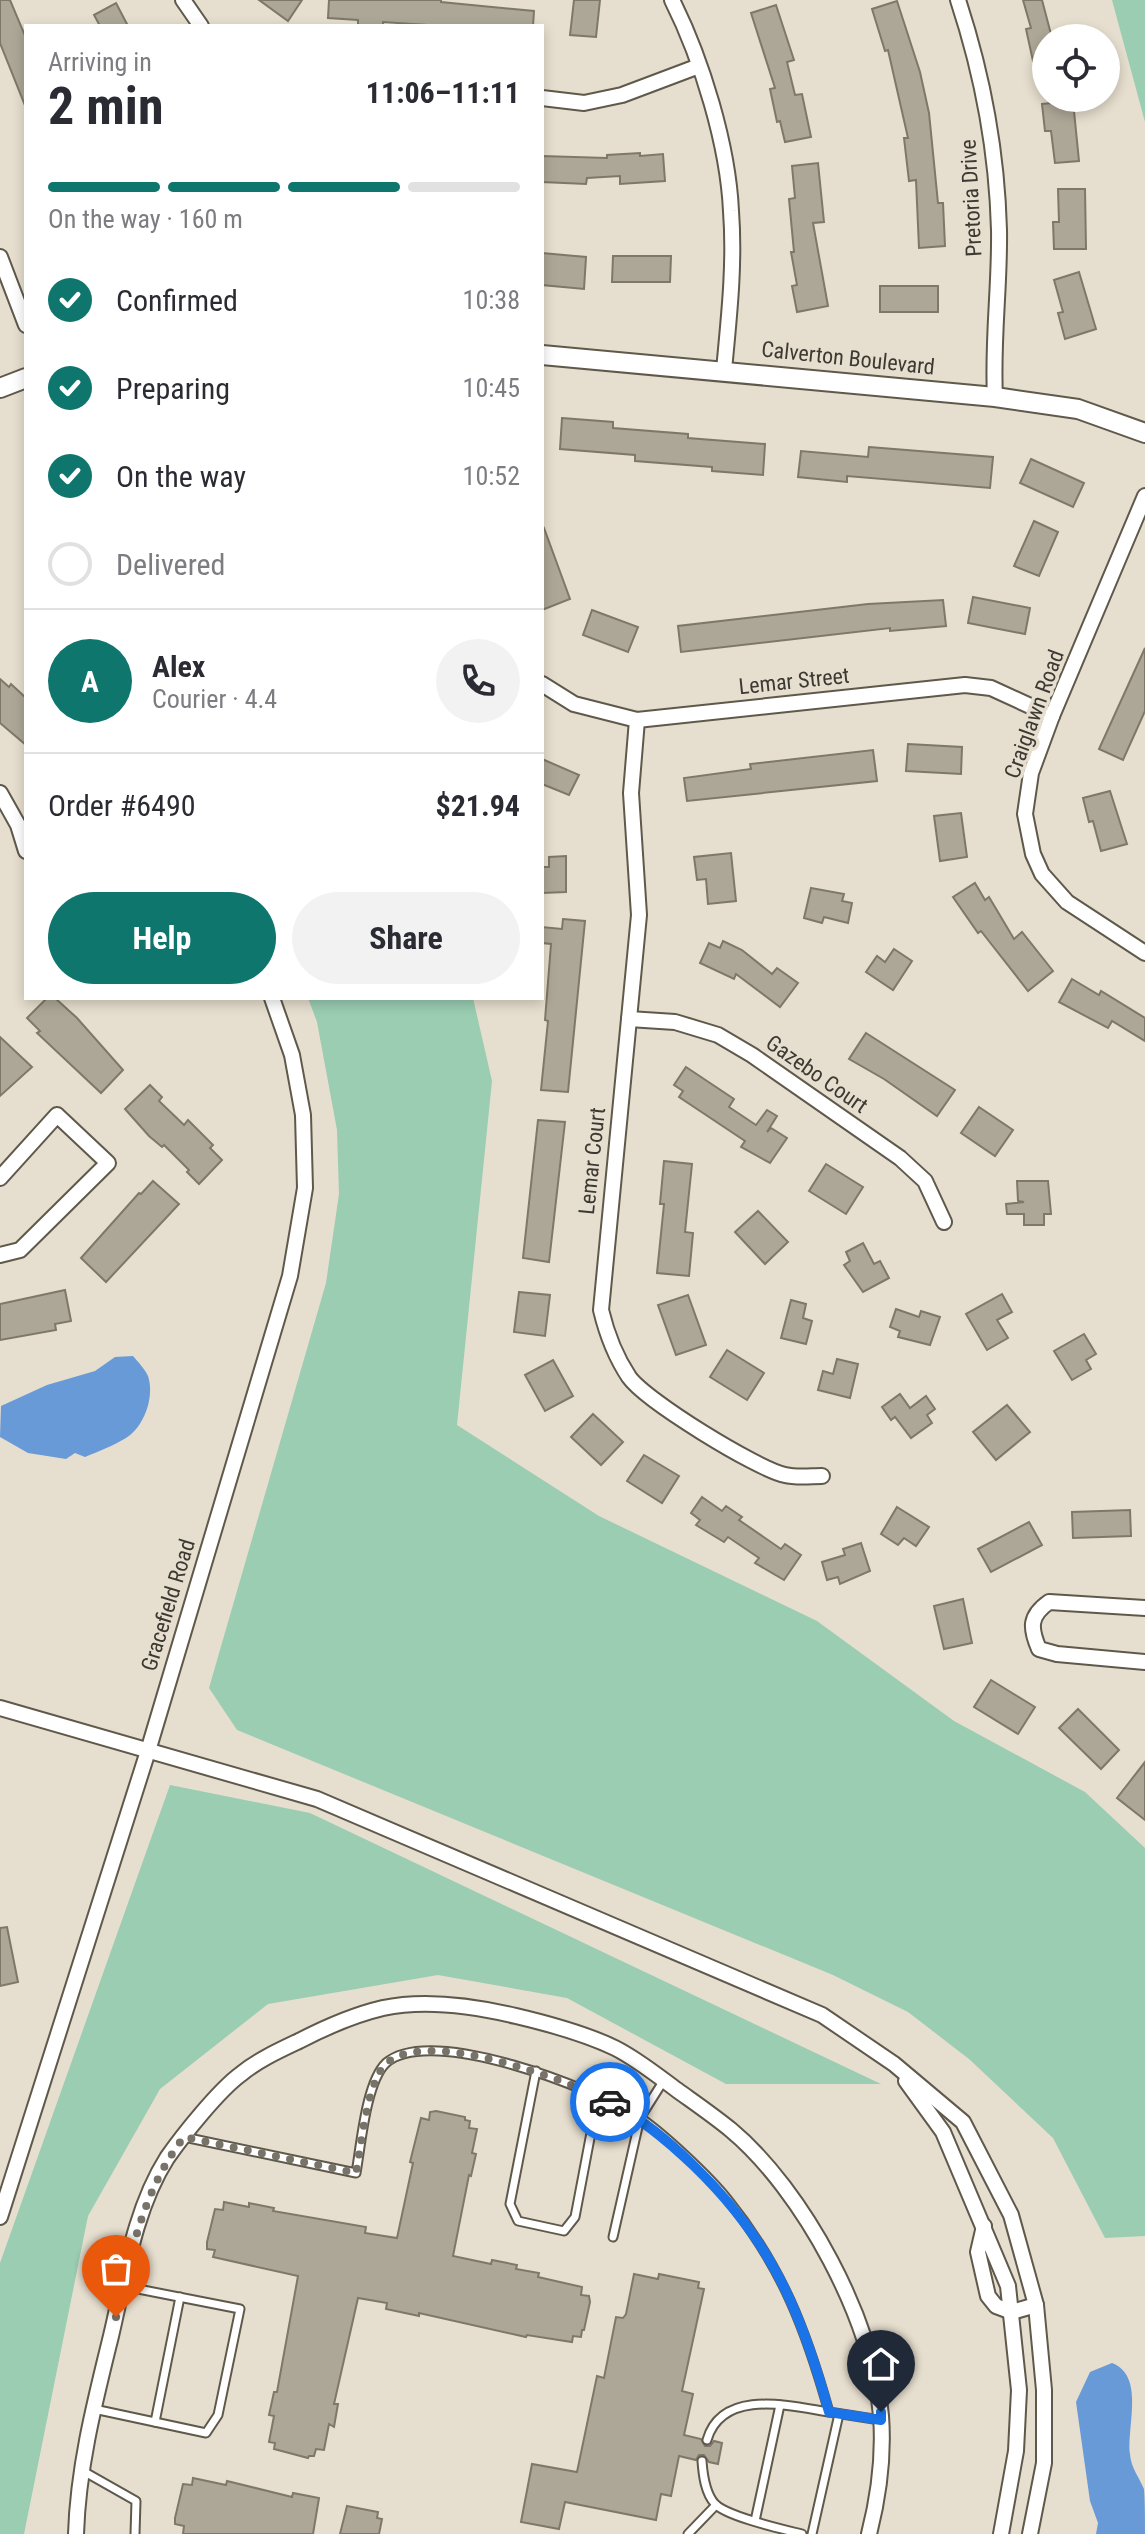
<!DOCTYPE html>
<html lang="en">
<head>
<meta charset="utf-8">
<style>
	body { margin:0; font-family:"Roboto Condensed",sans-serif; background:#f2f2f3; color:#2b2b33; height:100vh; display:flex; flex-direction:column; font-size:30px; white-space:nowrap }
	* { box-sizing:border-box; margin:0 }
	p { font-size:26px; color:#7c7c81 }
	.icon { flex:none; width:44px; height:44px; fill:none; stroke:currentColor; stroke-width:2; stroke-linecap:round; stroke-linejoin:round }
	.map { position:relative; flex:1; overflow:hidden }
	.drawer { position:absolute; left:24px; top:24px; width:520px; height:976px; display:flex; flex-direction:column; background:#fff; border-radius:0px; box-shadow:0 4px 12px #0003 }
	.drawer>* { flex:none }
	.buttons { position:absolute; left:1032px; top:24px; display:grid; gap:16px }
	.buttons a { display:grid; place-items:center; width:88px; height:88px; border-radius:50%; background:#fff; box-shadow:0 4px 12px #0003; font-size:40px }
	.pin { position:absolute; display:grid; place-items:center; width:68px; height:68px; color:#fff; margin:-82px -34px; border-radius:50% 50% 50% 0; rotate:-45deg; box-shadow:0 0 8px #0007 }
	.pin .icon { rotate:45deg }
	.courier { position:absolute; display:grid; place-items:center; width:80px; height:80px; margin:-40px; border:6px solid #1a73e8; border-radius:50%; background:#fff; color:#222; box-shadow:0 2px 10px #0007 }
	.headline em { font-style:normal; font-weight:700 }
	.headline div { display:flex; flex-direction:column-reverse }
	.headline { display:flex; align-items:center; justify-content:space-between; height:136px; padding:0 24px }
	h1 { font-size:52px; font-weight:700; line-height:60px }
	.bar { display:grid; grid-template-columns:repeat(4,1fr); gap:12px 8px; align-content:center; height:96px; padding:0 24px }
	.bar i { height:10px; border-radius:6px; background:#e1e1e2 }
	.bar .active { background:#0f766e }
	.bar p { grid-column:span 4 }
	.line { display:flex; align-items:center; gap:20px; padding:0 24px; border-top:2px solid #e1e1e2 }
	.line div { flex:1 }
	.round { display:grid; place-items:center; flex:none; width:84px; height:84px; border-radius:42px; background:#f2f2f3 }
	ol { padding:0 24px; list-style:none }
	li { display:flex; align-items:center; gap:24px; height:88px }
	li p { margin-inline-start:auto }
	li .icon { padding:8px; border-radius:50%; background:#0f766e; color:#fff; stroke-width:4 }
	li:last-child { color:#7c7c81 }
	li i { width:44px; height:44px; border:4px solid #e1e1e2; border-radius:50% }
	.primary-button { display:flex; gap:16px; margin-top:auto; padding:16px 24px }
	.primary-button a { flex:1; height:92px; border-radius:48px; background:#0f766e; color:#fff; font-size:32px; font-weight:700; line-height:92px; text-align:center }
	.primary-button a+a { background:#f2f2f3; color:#2b2b33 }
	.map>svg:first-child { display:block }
	.green { fill:#9acdb2 }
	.water { fill:#689ad8 }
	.building { fill:#ada797; stroke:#7f7869; stroke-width:2 }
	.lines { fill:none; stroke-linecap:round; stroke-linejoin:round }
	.service-casing { stroke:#5f594b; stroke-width:11 }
	.minor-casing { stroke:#5f594b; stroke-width:18 }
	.tertiary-casing { stroke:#5f594b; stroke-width:22 }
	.service { stroke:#fff; stroke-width:7 }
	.minor { stroke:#fff; stroke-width:14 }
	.tertiary { stroke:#fff; stroke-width:18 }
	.done { stroke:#787369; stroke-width:8; stroke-dasharray:0 14.4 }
	.route { stroke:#1a73e8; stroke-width:10 }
	.labels { text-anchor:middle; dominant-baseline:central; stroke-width:7; stroke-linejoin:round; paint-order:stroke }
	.street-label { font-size:22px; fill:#3c3932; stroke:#e6dece }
</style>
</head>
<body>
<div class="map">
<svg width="1145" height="2534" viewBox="0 0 1145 2534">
	<rect width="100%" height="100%" fill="#e6dece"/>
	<!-- green -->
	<g class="green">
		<polygon points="1112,0 1145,0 1145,122"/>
		<polygon points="308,998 473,998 492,1081 457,1425 599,1516 817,1621 954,1721 1085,1792 1145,1848 1145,2236 1105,2238 1053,2138 969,2059 908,2012 833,1975 237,1730 209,1688 326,1283 339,1194 337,1130 317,1022"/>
		<polygon points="170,1785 310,1813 881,2084 726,2084 567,1998 438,1975 268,2004 160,2089 88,2216 24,2534 0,2534 0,2263"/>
	</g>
	<!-- water -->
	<g class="water">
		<path d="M 133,1356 C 138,1362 145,1369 148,1376 C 155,1397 144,1427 126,1438 C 113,1446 99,1451 85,1457 L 75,1453 L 66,1459 L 28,1453 L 0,1437 L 1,1406 L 47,1385 L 95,1371 L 115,1357 Z"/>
		<path d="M 1112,2363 C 1145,2376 1127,2425 1130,2454 C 1131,2468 1139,2477 1144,2489 C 1145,2501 1145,2521 1145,2534 L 1096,2534 L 1098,2523 L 1090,2501 L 1076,2402 L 1090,2372 Z"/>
	</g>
	<!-- building -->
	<g class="building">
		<polygon points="0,0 10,0 26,38 26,108 0,43"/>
		<polygon points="259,0 302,0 288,21"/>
		<polygon points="329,0 441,0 441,2 534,11 533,26 443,26 383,22 383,26 358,26 358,20 328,18"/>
		<polygon points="574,0 600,0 596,37 570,35"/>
		<polygon points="1023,0 1042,0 1052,38 1046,38 1046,58 1033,61 1026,29 1031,28"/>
		<polygon points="897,1 920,72 929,113 938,203 943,203 945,246 919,248 916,180 909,181 904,138 908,138 888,50 885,51 872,9"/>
		<polygon points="116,3 128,26 100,26 94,15"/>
		<polygon points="776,5 794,60 787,62 795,95 802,94 811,137 785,142 780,121 777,122 770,89 775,88 751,13"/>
		<polygon points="1073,101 1079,161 1055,163 1051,131 1045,131 1042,104"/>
		<polygon points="640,153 640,156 663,154 665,181 620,184 620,176 587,178 586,184 542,182 542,156 607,158 607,155"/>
		<polygon points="818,163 824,222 813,223 828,306 797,312 792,286 797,285 791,252 794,252 789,199 795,198 792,166"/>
		<polygon points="1058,189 1085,189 1086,249 1054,249 1053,222 1059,222"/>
		<polygon points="542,253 586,257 584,289 542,285"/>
		<polygon points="613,256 671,256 670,282 612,282"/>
		<polygon points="1079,272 1096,329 1065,339 1058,313 1063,312 1054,280"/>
		<rect x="880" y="286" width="58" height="26"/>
		<polygon points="562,418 613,422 613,428 688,434 688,438 765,444 763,475 712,471 712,467 635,461 635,455 560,449"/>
		<polygon points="869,447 993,457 990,488 847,476 847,482 798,477 801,451 868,457"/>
		<polygon points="1031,459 1084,483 1073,507 1020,483"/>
		<polygon points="1034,521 1058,532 1039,576 1014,566"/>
		<polygon points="544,528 570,599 542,610 542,529"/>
		<polygon points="973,597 1030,608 1025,634 968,623"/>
		<polygon points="943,600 946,626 890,631 890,628 681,652 678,626 868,604"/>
		<polygon points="592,610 638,627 628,652 583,635"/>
		<polygon points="1145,648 1145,711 1123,760 1099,749"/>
		<polygon points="0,679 9,687 11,684 26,698 26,745 0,723"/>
		<polygon points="908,744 962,747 961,774 906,771"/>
		<polygon points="873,750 877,781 687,801 684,778 751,769 750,764"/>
		<polygon points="542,759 579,775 569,795 542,784"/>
		<polygon points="1110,791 1127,844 1101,851 1093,821 1089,822 1083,798"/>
		<polygon points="961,813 967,857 940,861 934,816"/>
		<polygon points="731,853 736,901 708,904 706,879 697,880 694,857"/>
		<polygon points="566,856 566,892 542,893 542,867 549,867 549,857"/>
		<polygon points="975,883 985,900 989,897 1014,939 1022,932 1053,971 1028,991 981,931 978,933 953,897"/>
		<polygon points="811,888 844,894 842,901 852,903 848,923 824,917 822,923 804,918"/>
		<polygon points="563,919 585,921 568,1092 541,1090 548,1021 545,1020 551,944 542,943 542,927 562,929"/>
		<polygon points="723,941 742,950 772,974 777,968 798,983 780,1007 736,974 734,979 700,963 709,943 720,948"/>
		<polygon points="894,949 912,961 893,990 866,972 877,956 885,962"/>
		<polygon points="1072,979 1099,995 1101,991 1145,1018 1145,1041 1112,1021 1108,1028 1059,1002"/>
		<polygon points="47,998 55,998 77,1018 123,1070 101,1093 37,1033 40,1031 27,1018"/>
		<polygon points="866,1033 955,1090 937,1116 884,1079 849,1059"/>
		<polygon points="0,1037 32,1067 0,1096"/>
		<polygon points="686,1067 734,1099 729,1107 756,1125 767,1110 777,1116 767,1132 771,1128 787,1138 770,1163 741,1147 745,1141 679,1097 683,1091 674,1085"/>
		<polygon points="150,1085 162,1097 159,1101 184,1125 188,1120 213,1145 210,1148 222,1160 199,1184 187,1172 189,1170 164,1145 162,1147 149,1136 125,1109"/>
		<polygon points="979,1107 1013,1130 995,1156 961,1133"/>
		<polygon points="538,1120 565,1122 549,1262 523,1258"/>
		<polygon points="664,1161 692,1164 685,1232 693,1233 689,1276 657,1273 664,1204 660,1204"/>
		<polygon points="826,1164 863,1187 846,1214 809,1191"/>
		<polygon points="153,1181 179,1204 106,1282 81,1258 139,1193 141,1194"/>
		<polygon points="1017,1181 1048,1181 1051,1214 1044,1214 1044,1225 1024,1225 1024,1214 1007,1214 1006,1204 1024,1202 1018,1201"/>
		<polygon points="758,1211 788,1242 765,1264 735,1232"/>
		<polygon points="863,1243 874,1264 880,1261 889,1278 863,1292 844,1265 850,1261 846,1252"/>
		<polygon points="65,1290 71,1321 55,1324 56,1330 0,1340 0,1304"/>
		<polygon points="519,1292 550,1295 545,1336 514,1332"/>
		<polygon points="1002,1294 1012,1312 997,1320 1008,1338 987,1350 966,1314"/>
		<polygon points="688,1295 706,1345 676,1355 658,1305"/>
		<polygon points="791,1300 806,1304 803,1318 812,1321 806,1344 781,1338"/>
		<polygon points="896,1309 919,1317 921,1311 940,1317 930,1345 898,1337 900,1331 890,1327"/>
		<polygon points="1084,1334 1096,1354 1086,1360 1091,1369 1072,1380 1054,1351"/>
		<polygon points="727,1350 764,1373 747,1400 710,1377"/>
		<polygon points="837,1359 858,1364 850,1398 818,1390 823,1371 833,1374"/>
		<polygon points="553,1360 573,1396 545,1411 525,1375"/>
		<polygon points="900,1394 910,1408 926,1396 935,1409 927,1415 932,1423 911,1438 895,1417 891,1420 882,1407"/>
		<polygon points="1007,1405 1030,1432 996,1460 973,1432"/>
		<polygon points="593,1414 623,1442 601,1465 571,1437"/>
		<polygon points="644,1455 679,1476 662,1503 627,1481"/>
		<polygon points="702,1497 722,1511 726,1506 742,1517 739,1520 781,1549 785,1544 801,1555 784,1580 755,1563 759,1558 728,1537 724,1542 696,1525 700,1520 691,1513"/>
		<polygon points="897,1507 929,1527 916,1546 904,1538 898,1545 881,1534"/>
		<polygon points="1130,1510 1131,1536 1073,1538 1072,1512"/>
		<polygon points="1029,1522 1042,1545 991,1572 978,1549"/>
		<polygon points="861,1543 870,1571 840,1584 838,1577 827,1580 822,1562 845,1555 843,1549"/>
		<polygon points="963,1599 972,1643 944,1649 934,1606"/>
		<polygon points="991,1680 1035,1707 1018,1734 974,1707"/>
		<polygon points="1078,1709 1119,1750 1101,1769 1059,1728"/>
		<polygon points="1145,1762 1145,1820 1117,1798"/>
		<polygon points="7,1927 18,1982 0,1986 0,1928"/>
		<polygon points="436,2111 465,2117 465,2120 470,2121 469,2128 477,2129 472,2153 476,2154 471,2176 469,2175 453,2256 491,2264 492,2260 517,2265 516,2269 539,2273 538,2277 582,2287 581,2295 589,2296 590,2302 584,2330 582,2330 581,2337 573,2336 572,2342 527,2335 526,2337 419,2313 419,2316 386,2309 387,2303 358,2298 334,2404 338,2404 334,2427 329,2424 324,2450 316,2449 314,2456 309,2456 308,2458 274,2449 275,2443 269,2442 274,2416 269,2415 274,2392 277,2392 298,2276 213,2257 215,2250 207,2249 207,2242 215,2209 223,2210 224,2202 249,2207 249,2203 274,2208 273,2211 366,2227 365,2233 397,2238 413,2163 410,2162 421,2118 429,2120 430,2112"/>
		<polygon points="634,2274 658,2279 659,2274 699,2282 698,2288 704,2289 682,2391 693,2394 684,2435 701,2439 705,2446 710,2446 714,2441 722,2443 718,2464 709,2462 704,2455 699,2455 696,2460 679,2456 671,2496 661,2494 656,2520 565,2502 559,2529 521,2522 532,2464 577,2472 597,2376 604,2378 616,2317 623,2318 626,2314"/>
		<polygon points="193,2478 226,2485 227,2481 292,2497 293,2493 319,2498 313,2534 183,2534 184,2526 175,2524 175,2518 183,2484 192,2485"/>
		<polygon points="347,2506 378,2512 377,2518 382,2519 379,2534 340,2534"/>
	</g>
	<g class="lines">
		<defs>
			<g id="service">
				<polyline points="536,2071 510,2204 518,2221 564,2231 575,2217 598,2096"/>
				<path d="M 184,2137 L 356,2173 C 361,2145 366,2082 386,2063 C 431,2024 595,2089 639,2117 C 663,2133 710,2177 728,2200 C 782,2267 806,2330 829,2412 L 880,2420"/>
				<polyline points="613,2237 640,2118 664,2080"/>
				<polyline points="94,2409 206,2433 218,2415 240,2309 123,2286"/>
				<polyline points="155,2422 180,2297"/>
				<path d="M 707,2440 C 722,2388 791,2406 829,2412"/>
				<path d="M 702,2461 C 703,2475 705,2493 715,2504 C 728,2517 782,2529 802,2534"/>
				<polyline points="83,2471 136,2501 135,2534"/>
				<polyline points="755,2521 780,2405"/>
				<polyline points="688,2534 716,2505"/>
				<polyline points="812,2534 839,2414"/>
			</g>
			<g id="minor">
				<polyline points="183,0 201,26"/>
				<path d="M 672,0 C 702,60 728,145 731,211 C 735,264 729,317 724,370"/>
				<path d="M 958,0 C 982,73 997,152 999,230 C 1000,286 992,341 995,397"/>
				<polyline points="542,98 584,103 622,95 699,66"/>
				<polyline points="0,257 26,325"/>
				<polyline points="1145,496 1052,716 1031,773 1025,814 1033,854 1042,874 1067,902 1145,953"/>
				<polyline points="542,684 574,704 637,720 965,685 991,688 1052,716"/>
				<path d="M 637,720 L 631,793 L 639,915 L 601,1310 C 607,1335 615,1356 629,1377 C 646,1401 757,1469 785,1475 C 797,1478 811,1476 822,1476"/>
				<polyline points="0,793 18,825 26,851"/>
				<polyline points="629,1019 675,1022 718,1035 752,1055 900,1158 925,1181 944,1222"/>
				<polyline points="0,1178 57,1115 108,1163 20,1250 0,1255"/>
				<path d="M 1145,1608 L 1049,1602 C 1029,1616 1030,1628 1039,1649 L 1057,1654 L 1145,1662"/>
				<polyline points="0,1708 317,1799 822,2015 894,2064 963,2122 1011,2215 1036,2305 1044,2390 1044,2463 1030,2534"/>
				<polyline points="906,2081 943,2132 1008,2286 1019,2390 1016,2451 1001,2534"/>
				<polyline points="0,2217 148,1751 290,1276 305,1188 303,1115 292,1055 272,998"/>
				<polyline points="984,2226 978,2252 988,2296 996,2306 1012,2312 1036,2305"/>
				<path d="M 76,2534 C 78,2467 95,2401 111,2336 C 125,2277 134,2210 167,2158 C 183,2135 219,2090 241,2074 C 258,2060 280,2050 299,2041 C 326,2027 353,2015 383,2008 C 425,1999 474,2006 516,2016 C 550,2024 584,2033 615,2048 C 637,2059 658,2076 677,2090 C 695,2103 714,2116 731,2130 C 803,2190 874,2322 881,2416 C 884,2456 879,2495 869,2534"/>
			</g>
			<g id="tertiary">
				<polyline points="542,355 995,397 1078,409 1145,433"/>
				<polyline points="0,388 26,378"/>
			</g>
		</defs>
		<!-- service casing -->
		<use href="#service" class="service-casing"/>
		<!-- minor casing -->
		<use href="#minor" class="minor-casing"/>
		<!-- tertiary casing -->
		<use href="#tertiary" class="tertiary-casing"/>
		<!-- service -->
		<use href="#service" class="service"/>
		<!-- minor -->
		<use href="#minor" class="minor"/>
		<!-- tertiary -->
		<use href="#tertiary" class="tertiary"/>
	</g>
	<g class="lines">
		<!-- done -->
		<path class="done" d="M 116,2317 C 131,2253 143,2190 184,2137 L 356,2173 C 361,2146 367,2087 383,2067 C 419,2023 568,2081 610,2102"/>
		<!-- route -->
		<path class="route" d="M 610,2102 C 642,2119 667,2140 693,2165 C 770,2239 801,2310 829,2412 L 881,2420 L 881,2412"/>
	</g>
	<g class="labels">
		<!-- street labels -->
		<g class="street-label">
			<text transform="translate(971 198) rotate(-93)">Pretoria Drive</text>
			<text transform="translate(848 358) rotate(6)">Calverton Boulevard</text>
			<text transform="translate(794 681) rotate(-6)">Lemar Street</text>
			<text transform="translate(1034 714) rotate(-70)">Craiglawn Road</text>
			<text transform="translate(817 1074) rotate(35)">Gazebo Court</text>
			<text transform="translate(592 1161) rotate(-84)">Lemar Court</text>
			<text transform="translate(168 1605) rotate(-73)">Gracefield Road</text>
		</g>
	</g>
</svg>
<div class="buttons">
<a><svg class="icon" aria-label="locate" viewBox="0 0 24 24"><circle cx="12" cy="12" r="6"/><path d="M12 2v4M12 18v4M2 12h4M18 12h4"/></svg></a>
</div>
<div class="pin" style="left:116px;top:2317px;background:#ea580c"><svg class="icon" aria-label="bag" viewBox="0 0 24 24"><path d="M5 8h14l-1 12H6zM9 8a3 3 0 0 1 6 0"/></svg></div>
<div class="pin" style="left:881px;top:2412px;background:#1f2937"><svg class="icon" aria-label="home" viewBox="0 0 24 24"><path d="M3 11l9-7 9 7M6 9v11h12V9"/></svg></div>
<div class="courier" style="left:610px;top:2102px"><svg class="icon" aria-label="car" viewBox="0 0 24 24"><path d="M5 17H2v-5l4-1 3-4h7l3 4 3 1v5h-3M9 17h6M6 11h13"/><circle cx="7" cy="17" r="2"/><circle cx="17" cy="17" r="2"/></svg></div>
<section class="drawer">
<div class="headline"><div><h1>2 min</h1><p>Arriving in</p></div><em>11:06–11:11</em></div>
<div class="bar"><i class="active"></i><i class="active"></i><i class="active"></i><i></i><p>On the way · 160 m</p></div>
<ol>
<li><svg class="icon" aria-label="check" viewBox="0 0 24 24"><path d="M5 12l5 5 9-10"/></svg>Confirmed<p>10:38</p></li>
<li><svg class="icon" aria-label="check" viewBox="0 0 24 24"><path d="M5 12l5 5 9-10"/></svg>Preparing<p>10:45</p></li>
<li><svg class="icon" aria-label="check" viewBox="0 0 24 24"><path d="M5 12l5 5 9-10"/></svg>On the way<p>10:52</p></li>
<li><i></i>Delivered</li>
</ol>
<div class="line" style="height:144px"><b class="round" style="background:#0f766e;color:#fff">A</b><div><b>Alex</b><p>Courier · 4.4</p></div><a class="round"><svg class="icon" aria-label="phone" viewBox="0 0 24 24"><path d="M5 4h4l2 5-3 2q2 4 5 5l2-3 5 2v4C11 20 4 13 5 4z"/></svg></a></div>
<div class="line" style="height:104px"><div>Order #6490</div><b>$21.94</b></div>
<div class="primary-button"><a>Help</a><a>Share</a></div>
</section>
</div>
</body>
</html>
